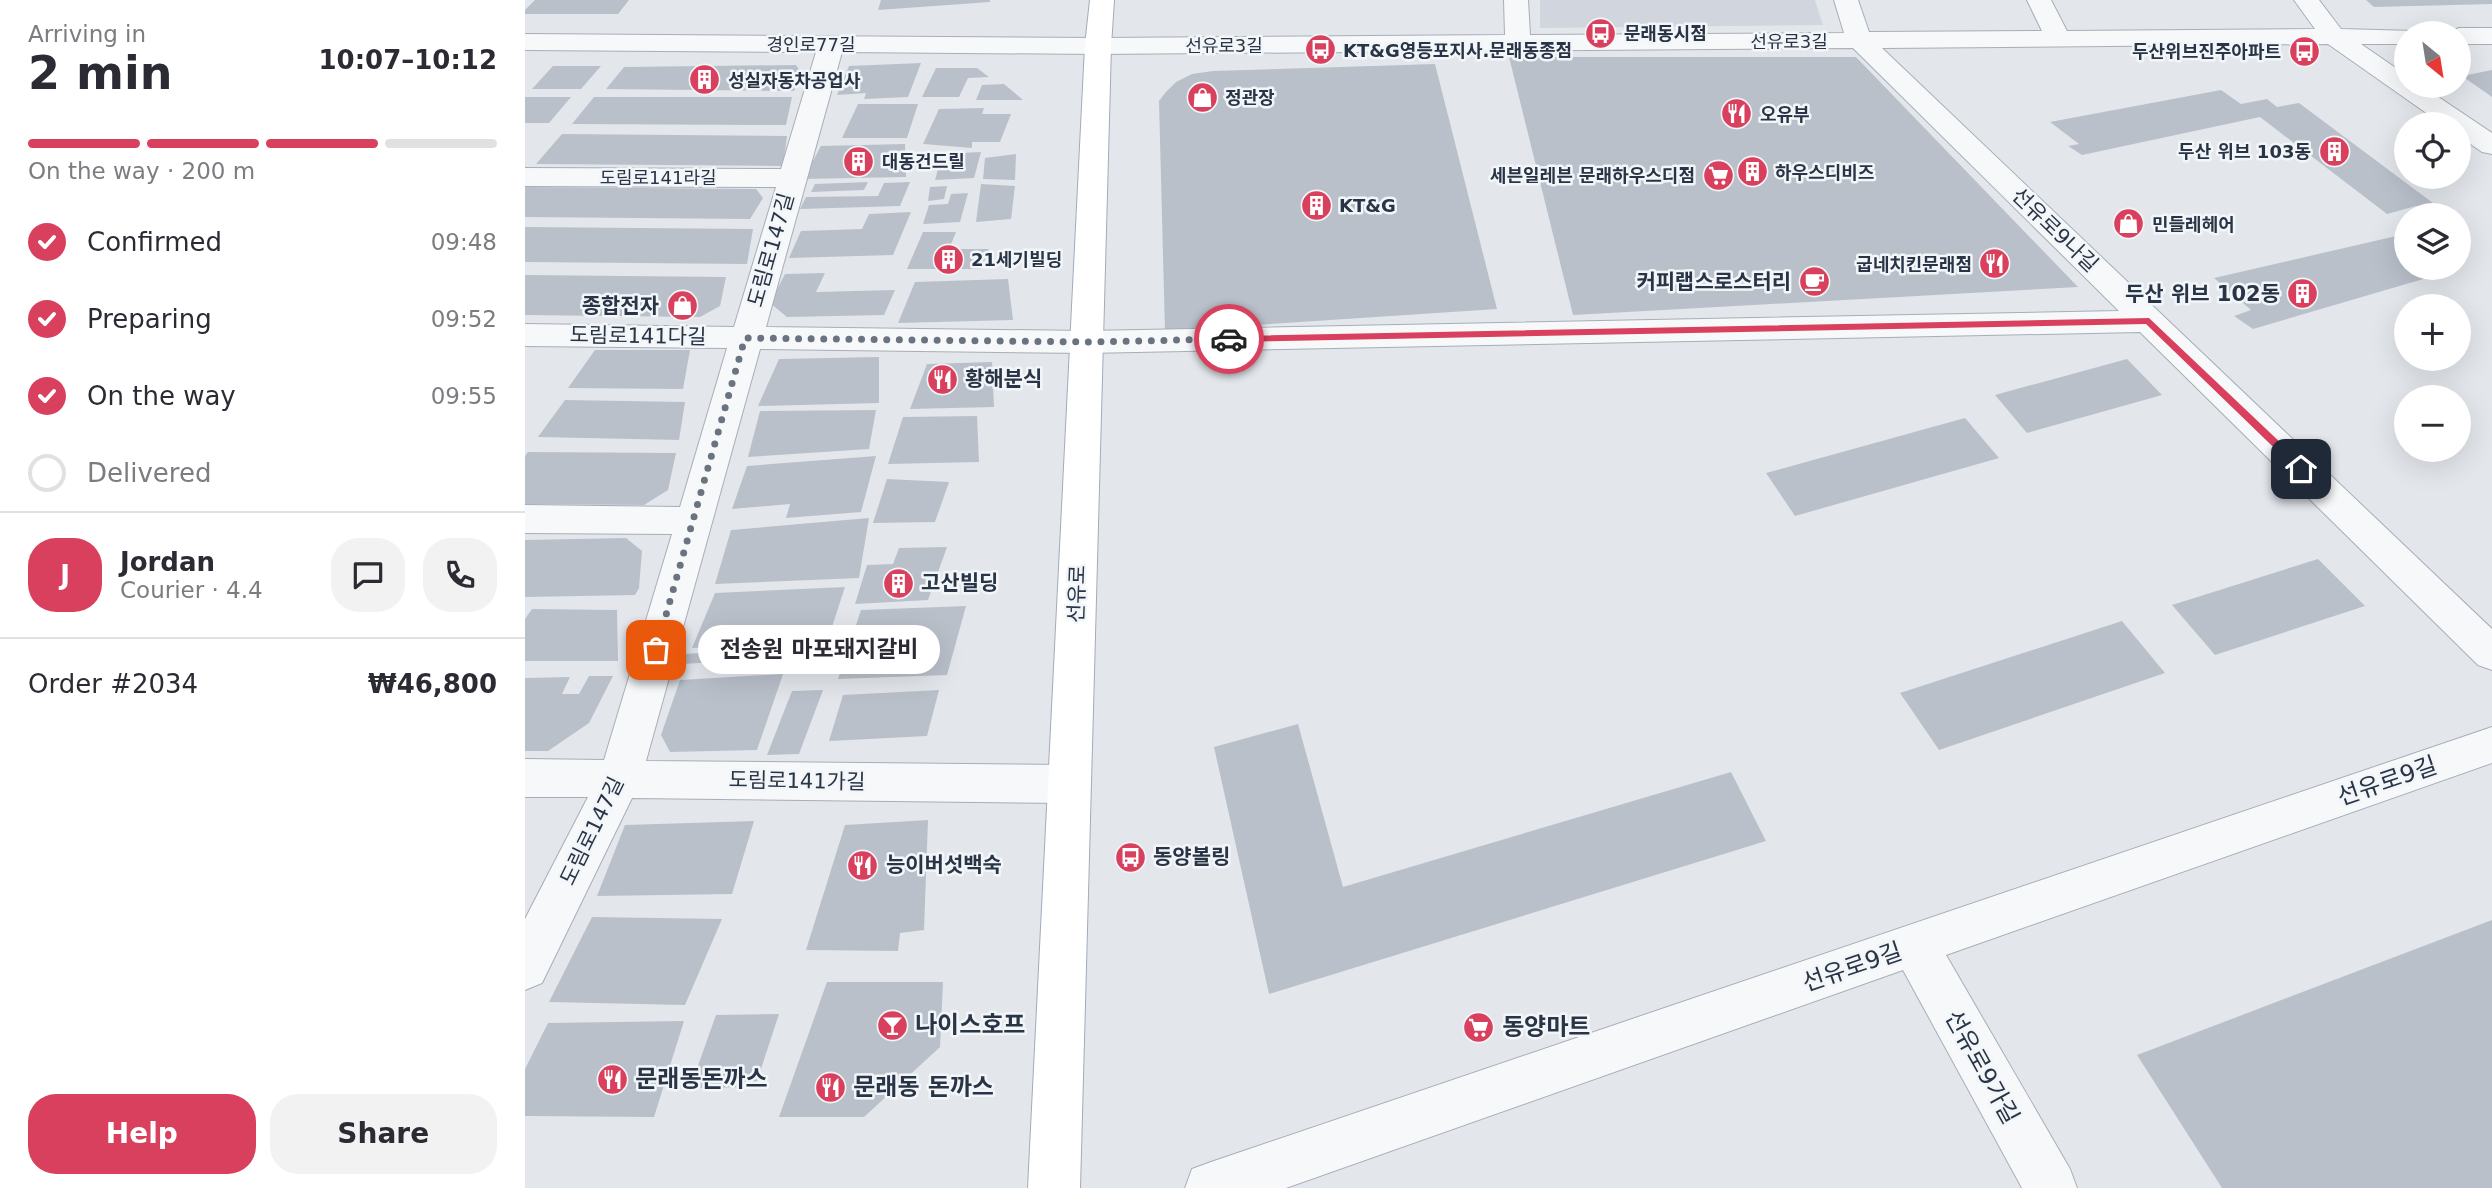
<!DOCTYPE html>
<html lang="en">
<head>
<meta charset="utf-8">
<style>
	body { margin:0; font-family:"DejaVu Sans","Noto Sans KR",sans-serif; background:#f2f2f3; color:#2b2b33; height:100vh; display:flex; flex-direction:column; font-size:26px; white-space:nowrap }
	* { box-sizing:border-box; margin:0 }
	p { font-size:23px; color:#7c7c81 }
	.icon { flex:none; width:38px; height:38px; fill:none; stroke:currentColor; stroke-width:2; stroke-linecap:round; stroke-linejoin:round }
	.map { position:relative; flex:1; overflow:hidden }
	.side { display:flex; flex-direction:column; background:#fff; width:525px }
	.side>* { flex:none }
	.needle { width:46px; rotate:150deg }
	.buttons { position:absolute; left:1869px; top:21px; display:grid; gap:14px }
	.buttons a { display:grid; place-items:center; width:77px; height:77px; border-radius:50%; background:#fff; box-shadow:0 7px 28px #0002; font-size:35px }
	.pin { position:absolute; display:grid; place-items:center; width:60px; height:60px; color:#fff; margin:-30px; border-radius:14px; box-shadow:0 4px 10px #0006 }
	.courier { position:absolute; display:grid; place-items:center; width:70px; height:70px; margin:-35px; border:5px solid #d9405d; border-radius:50%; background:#fff; color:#222; box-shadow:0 2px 9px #0007 }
	.bubble { position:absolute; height:49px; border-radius:24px; background:#fff; box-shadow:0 7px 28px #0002; font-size:23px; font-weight:700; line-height:49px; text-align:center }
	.headline em { font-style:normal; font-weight:700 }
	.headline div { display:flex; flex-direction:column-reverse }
	.headline { display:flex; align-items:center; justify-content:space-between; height:119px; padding:0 28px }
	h1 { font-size:46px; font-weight:700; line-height:52px }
	.bar { display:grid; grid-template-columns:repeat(4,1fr); gap:10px 7px; align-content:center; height:84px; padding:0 28px }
	.bar i { height:9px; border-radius:5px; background:#e1e1e2 }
	.bar .selected { background:#d9405d }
	.bar p { grid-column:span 4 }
	.line { display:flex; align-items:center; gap:18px; padding:0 28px; border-top:2px solid #e1e1e2 }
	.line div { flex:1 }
	.round { display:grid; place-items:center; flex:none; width:74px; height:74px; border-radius:28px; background:#f2f2f3 }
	ol { padding:0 28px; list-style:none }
	li { display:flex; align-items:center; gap:21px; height:77px }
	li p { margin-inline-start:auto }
	li .icon { padding:7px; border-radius:50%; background:#d9405d; color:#fff; stroke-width:4 }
	li:last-child { color:#7c7c81 }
	li i { width:38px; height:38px; border:4px solid #e1e1e2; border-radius:50% }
	.cta { display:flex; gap:14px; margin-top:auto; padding:14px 28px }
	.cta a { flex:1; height:80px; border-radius:28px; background:#d9405d; color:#fff; font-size:28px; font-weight:700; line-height:80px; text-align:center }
	.cta a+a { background:#f2f2f3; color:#2b2b33 }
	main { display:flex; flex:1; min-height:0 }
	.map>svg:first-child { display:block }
	.built { fill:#d1d6de }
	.building { fill:#bac0ca }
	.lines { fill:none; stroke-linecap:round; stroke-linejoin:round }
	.minor-casing { stroke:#a7aeb7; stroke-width:2 }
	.major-casing { stroke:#a1acb9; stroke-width:2 }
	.minor { fill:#f6f8fa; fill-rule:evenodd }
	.major { fill:#fff; fill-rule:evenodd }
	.route { fill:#d9405d }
	.done { stroke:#6a7380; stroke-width:7; stroke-dasharray:0 12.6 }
	.labels { text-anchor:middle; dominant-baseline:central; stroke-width:5; stroke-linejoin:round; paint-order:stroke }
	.far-poi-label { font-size:18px; font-weight:bold; fill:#293546; stroke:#f3f6f9; text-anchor:start }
	.far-street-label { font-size:18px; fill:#293546; stroke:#f3f6f9 }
	.street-label { font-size:21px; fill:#293546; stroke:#f3f6f9 }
	.poi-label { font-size:21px; font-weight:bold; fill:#293546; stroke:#f3f6f9; text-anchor:start }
	.near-street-label { font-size:24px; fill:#293546; stroke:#f3f6f9 }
	.near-poi-label { font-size:24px; font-weight:bold; fill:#293546; stroke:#f3f6f9; text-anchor:start }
</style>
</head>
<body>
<main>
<section class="side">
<div class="headline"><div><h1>2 min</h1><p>Arriving in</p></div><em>10:07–10:12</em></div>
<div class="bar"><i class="selected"></i><i class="selected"></i><i class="selected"></i><i></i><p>On the way · 200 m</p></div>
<ol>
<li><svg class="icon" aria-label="check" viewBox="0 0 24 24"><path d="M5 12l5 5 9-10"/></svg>Confirmed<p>09:48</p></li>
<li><svg class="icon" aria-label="check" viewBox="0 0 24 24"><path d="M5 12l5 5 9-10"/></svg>Preparing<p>09:52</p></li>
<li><svg class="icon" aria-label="check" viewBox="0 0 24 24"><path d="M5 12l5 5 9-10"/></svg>On the way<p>09:55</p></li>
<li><i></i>Delivered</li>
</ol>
<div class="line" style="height:126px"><b class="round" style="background:#d9405d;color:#fff">J</b><div><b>Jordan</b><p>Courier · 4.4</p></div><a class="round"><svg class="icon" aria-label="chat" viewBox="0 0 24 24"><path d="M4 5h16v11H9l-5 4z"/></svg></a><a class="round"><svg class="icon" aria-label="phone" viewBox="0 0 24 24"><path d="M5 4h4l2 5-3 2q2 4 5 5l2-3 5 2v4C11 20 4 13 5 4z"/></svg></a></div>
<div class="line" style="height:91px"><div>Order #2034</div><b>₩46,800</b></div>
<div class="cta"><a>Help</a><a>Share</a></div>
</section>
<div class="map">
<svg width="1967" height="1188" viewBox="0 0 1967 1188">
	<rect width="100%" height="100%" fill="#e3e7ec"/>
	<!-- built -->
	<polygon class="built" points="1015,0 1290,0 1298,25 1015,28"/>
	<!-- building -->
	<g class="building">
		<polygon points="10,0 104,0 93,14 0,14 0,10"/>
		<polygon points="356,0 465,0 465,2 353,10"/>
		<polygon points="1841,0 1967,0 1967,4 1849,7"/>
		<polygon points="984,57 1331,57 1553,287 1048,315"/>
		<polygon points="396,63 383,97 339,99 341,93 312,95 324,66"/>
		<polygon points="910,64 972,309 640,331 634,101 641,92 651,82 667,74 688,71"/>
		<polygon points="271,65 276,72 269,91 81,89 99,67"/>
		<polygon points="28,66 76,66 56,89 7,89"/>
		<polygon points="411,68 452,68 464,77 443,78 434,97 397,97"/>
		<polygon points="1967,70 1967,97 1937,76"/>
		<polygon points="479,84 498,100 451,100 457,85"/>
		<polygon points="1696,90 1716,104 1742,99 1752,107 1774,103 1916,209 1901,212 1891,206 1862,214 1735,117 1557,155 1543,146 1554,144 1525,122"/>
		<polygon points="0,97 46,97 24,123 0,123"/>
		<polygon points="69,97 267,97 261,125 47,124"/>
		<polygon points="333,104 393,104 382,138 317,138"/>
		<polygon points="459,108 457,114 486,114 475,142 447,142 447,148 398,144 414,109"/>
		<polygon points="37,134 262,136 258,166 11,164"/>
		<polygon points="380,144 381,177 278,179 296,146"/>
		<polygon points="456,152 449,178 410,180 417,154"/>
		<polygon points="491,154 490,180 458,179 460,158"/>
		<polygon points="343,182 339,190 286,192 290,184"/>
		<polygon points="385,182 375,206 275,209 281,197 353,196 359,183"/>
		<polygon points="456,184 490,186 486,219 451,222"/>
		<polygon points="422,186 419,199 403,201 405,187"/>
		<polygon points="0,187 231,189 238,198 225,219 0,217"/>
		<polygon points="443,193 435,222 398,224 404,205 423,204 426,194"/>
		<polygon points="386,212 368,255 264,258 276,231 337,229 344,214"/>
		<polygon points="0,227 228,229 222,264 0,262"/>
		<polygon points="398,232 431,232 424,249 464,249 456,269 382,269"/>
		<polygon points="1880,234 1881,268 1925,268 1929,270 1728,329 1709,316 1726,310 1689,278"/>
		<polygon points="300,273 291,292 370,290 359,315 262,317 245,303 260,274"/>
		<polygon points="0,275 201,277 195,306 175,317 0,315"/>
		<polygon points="483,279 488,320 373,323 390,282"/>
		<polygon points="70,350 165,350 158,389 43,388"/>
		<polygon points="354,357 354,403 233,406 254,359"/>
		<polygon points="1602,359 1637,395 1502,433 1470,395"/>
		<polygon points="467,362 469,407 385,409 402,364"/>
		<polygon points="40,400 160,402 154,440 13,437"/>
		<polygon points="351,410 344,449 223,457 235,411"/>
		<polygon points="452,416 454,462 363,464 378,417"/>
		<polygon points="1440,418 1474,458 1270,516 1241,473"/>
		<polygon points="3,452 151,453 143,490 119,505 0,504 0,456"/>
		<polygon points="351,456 336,512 261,518 265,504 207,509 222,466"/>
		<polygon points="362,479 424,482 410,522 348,523"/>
		<polygon points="344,518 334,578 190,584 206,530"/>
		<polygon points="101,538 117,551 114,588 110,595 0,597 0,540"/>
		<polygon points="422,547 403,600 330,604 342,565 368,564 374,548"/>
		<polygon points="1793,559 1840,606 1690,655 1647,605"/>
		<polygon points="320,587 295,664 257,666 263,651 232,652 229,660 156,664 160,654 206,651 208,646 167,648 190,593"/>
		<polygon points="441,606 422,675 313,679 336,610"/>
		<polygon points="7,609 92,610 93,661 0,661 0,619"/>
		<polygon points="1597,621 1640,673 1414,750 1375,693"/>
		<polygon points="258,674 232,750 145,752 136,735 155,680"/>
		<polygon points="64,676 88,676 64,723 23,751 0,751 0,678 45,677 37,694 54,694"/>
		<polygon points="298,690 274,754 242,755 267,691"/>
		<polygon points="414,690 402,736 304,741 318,695"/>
		<polygon points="773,724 818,887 1206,772 1241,841 744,994 689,747"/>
		<polygon points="403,820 399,930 375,933 373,951 281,950 320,825"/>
		<polygon points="229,821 207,894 72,896 100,825"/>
		<polygon points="67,917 197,919 160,1005 24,1002"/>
		<polygon points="1967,920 1967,1188 1697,1188 1612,1055"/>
		<polygon points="302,982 418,982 415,1047 339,1117 254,1117"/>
		<polygon points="254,1014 230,1087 165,1088 191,1015"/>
		<polygon points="159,1021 129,1117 0,1116 0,1069 23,1023"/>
	</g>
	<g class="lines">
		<defs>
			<g id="minor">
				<path d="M 979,0 L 1003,0 L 1005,35 L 1319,33 L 1309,0 L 1333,0 L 1344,32 L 1517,31 L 1502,0 L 1526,0 L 1542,31 L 1790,29 L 1769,0 L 1794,0 L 1816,29 L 1890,31 L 1892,33 L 1881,33 L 1881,44 L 1836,44 L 1881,75 L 1881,86 L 1897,86 L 1967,133 L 1967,154 L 1957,152 L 1934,136 L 1934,124 L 1917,124 L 1803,44 L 1357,48 L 1967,629 L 1967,670 L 1953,665 L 1615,332 L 562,353 L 235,349 L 121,761 L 544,765 L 559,771 L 565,784 L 559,797 L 544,803 L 107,798 L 17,983 L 0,990 L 0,919 L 63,797 L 0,797 L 0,759 L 79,760 L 147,534 L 0,533 L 0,505 L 155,507 L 202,348 L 0,346 L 0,324 L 209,327 L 251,187 L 0,186 L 0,168 L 256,169 L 291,52 L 0,50 L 0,34 L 573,38 L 980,35 ZM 1328,48 L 1594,311 L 562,331 L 241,327 L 317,52 L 573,54 Z"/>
				<polygon points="1934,28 1967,28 1967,44 1934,44 1934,33 1923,33"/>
				<polygon points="1967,727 1967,763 1421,955 1545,1169 1552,1188 1497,1188 1378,970 761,1188 660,1188 667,1169 686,1162"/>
			</g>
			<polygon id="major" points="565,0 589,0 586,46 555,1188 503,1188 560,46"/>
		</defs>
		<!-- minor casing -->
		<use href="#minor" class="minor-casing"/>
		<!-- major casing -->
		<use href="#major" class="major-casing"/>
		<!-- minor -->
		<use href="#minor" class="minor"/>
		<!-- major -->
		<use href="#major" class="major"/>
	</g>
	<!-- route -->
	<polygon class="route" points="1624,318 1780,466 1780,471 1773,471 1621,324 704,342 699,339 704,336"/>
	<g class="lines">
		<!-- done -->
		<polyline class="done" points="131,650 220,338 562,342 704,339"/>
	</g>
	<!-- icons -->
	<defs>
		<symbol id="bus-disc" viewBox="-11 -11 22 22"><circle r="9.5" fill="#d9405d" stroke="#f3f6f9"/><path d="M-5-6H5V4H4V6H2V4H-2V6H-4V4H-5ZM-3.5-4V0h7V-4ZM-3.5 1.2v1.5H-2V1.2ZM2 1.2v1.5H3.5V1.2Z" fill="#fff"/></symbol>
		<symbol id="building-disc" viewBox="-11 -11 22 22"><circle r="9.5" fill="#d9405d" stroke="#f3f6f9"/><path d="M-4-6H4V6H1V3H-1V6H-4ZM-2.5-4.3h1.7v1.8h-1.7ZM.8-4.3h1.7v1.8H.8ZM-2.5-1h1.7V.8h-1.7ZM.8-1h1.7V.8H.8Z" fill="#fff"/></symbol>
		<symbol id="shop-disc" viewBox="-11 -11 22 22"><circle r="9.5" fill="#d9405d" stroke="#f3f6f9"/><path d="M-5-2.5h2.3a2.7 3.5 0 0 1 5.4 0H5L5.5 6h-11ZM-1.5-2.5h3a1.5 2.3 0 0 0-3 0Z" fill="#fff"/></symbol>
		<symbol id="restaurant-disc" viewBox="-11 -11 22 22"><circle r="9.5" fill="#d9405d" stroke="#f3f6f9"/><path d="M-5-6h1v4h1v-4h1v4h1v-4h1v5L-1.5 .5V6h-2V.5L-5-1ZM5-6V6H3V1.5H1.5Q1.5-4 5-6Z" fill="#fff"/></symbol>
		<symbol id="supermarket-disc" viewBox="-11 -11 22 22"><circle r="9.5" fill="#d9405d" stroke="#f3f6f9"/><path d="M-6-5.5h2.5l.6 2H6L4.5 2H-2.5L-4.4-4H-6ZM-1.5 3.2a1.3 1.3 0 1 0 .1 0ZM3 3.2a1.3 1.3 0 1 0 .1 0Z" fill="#fff"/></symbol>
		<symbol id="cafe-disc" viewBox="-11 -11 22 22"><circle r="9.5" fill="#d9405d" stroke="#f3f6f9"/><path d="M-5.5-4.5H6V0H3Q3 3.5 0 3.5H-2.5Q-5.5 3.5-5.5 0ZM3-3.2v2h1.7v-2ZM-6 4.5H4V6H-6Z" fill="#fff"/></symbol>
		<symbol id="bar-disc" viewBox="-11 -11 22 22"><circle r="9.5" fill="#d9405d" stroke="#f3f6f9"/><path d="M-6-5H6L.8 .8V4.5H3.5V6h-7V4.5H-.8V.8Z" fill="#fff"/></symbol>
	</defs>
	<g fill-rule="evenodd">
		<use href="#bus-disc" x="1058" y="16" width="35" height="35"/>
		<use href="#bus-disc" x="778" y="32" width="35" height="35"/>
		<use href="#bus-disc" x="1762" y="34" width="35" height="35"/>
		<use href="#building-disc" x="162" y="62" width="35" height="35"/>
		<use href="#shop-disc" x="660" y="80" width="35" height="35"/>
		<use href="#restaurant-disc" x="1194" y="96" width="35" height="35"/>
		<use href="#building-disc" x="1792" y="134" width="35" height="35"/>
		<use href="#building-disc" x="316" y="144" width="35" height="35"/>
		<use href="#building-disc" x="1210" y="154" width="35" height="35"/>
		<use href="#supermarket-disc" x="1176" y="158" width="35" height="35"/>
		<use href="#building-disc" x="774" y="188" width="35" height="35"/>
		<use href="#shop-disc" x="1586" y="206" width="35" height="35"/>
		<use href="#building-disc" x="406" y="242" width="35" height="35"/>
		<use href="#restaurant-disc" x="1452" y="246" width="35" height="35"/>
		<use href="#cafe-disc" x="1272" y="264" width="35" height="35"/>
		<use href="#building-disc" x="1760" y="276" width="35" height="35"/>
		<use href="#shop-disc" x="140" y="288" width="35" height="35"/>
		<use href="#restaurant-disc" x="400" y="362" width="35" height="35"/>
		<use href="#building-disc" x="356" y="566" width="35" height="35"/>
		<use href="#bus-disc" x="588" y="840" width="35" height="35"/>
		<use href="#restaurant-disc" x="320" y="848" width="35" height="35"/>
		<use href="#bar-disc" x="350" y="1008" width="35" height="35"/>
		<use href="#supermarket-disc" x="936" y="1010" width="35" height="35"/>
		<use href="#restaurant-disc" x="70" y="1062" width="35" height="35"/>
		<use href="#restaurant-disc" x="288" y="1070" width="35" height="35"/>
	</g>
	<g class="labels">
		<!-- far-poi labels -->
		<g class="far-poi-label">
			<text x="1099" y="33">문래동시점</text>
			<text x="818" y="50">KT&amp;G영등포지사.문래동종점</text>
			<text x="1756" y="51" text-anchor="end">두산위브진주아파트</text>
			<text x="203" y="80">성실자동차공업사</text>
			<text x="700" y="97">정관장</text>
			<text x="1235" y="114">오유부</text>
			<text x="1786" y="151" text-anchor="end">두산 위브 103동</text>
			<text x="357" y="161">대동건드릴</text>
			<text x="1250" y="172">하우스디비즈</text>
			<text x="1170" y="175" text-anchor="end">세븐일레븐 문래하우스디점</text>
			<text x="814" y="205">KT&amp;G</text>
			<text x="1627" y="224">민들레헤어</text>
			<text x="446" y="259">21세기빌딩</text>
			<text x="1447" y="264" text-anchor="end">굽네치킨문래점</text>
		</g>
		<!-- far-street labels -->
		<g class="far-street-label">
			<text x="1264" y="41">선유로3길</text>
			<text x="286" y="44">경인로77길</text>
			<text x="699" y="45">선유로3길</text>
			<text x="133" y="177">도림로141라길</text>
		</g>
		<!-- street labels -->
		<g class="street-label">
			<text transform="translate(1530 230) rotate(44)">선유로9나길</text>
			<text transform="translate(246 250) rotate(-74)">도림로147길</text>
			<text transform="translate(113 336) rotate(1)">도림로141다길</text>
			<text transform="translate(552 594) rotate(-88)">선유로</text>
			<text transform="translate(272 781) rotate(1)">도림로141가길</text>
			<text transform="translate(67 831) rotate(-64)">도림로147길</text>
		</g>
		<!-- poi labels -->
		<g class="poi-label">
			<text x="1266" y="282" text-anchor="end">커피랩스로스터리</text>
			<text x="1755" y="294" text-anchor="end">두산 위브 102동</text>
			<text x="134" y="306" text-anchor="end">종합전자</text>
			<text x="440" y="379">황해분식</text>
			<text x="396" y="583">고산빌딩</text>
			<text x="628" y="857">동양볼링</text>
			<text x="361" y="865">능이버섯백숙</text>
		</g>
		<!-- near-street labels -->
		<g class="near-street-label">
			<text transform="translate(1862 781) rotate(-19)">선유로9길</text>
			<text transform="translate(1327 967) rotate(-19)">선유로9길</text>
			<text transform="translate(1457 1067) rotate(61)">선유로9가길</text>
		</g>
		<!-- near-poi labels -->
		<g class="near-poi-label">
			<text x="390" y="1025">나이스호프</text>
			<text x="977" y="1027">동양마트</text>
			<text x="110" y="1079">문래동돈까스</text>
			<text x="328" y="1087">문래동 돈까스</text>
		</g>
	</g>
</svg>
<div class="buttons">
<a><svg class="needle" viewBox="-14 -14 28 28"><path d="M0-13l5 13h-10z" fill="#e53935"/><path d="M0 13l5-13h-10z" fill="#7c7c81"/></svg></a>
<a><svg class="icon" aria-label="locate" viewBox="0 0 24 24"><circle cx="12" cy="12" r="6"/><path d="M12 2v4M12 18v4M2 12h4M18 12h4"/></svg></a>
<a><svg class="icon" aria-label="layers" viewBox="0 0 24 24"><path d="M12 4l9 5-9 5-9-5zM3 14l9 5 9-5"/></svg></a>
<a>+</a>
<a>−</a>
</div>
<div class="pin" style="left:131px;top:650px;background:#ea580c"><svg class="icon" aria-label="bag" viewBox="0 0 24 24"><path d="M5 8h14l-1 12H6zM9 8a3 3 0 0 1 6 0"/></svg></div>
<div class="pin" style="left:1776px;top:469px;background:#1f2937"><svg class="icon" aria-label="home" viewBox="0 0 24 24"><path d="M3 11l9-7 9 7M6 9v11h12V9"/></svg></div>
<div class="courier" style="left:704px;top:339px"><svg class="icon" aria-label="car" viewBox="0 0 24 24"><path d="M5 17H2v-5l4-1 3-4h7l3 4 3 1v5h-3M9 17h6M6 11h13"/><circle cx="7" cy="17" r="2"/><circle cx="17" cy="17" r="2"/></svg></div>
<div class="bubble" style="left:173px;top:625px;width:242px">전송원 마포돼지갈비</div>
</div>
</main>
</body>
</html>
